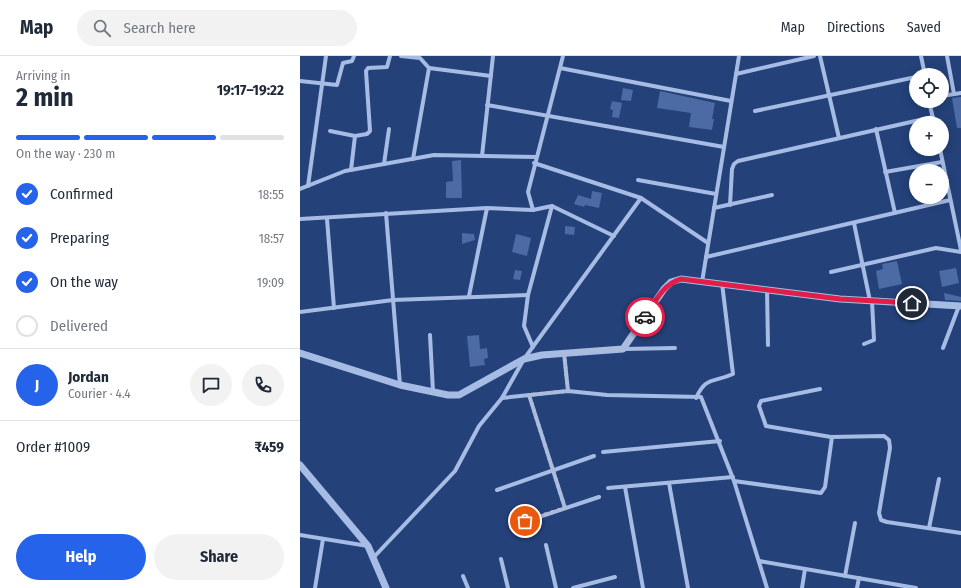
<!DOCTYPE html>
<html lang="en">
<head>
<meta charset="utf-8">
<style>
	body { margin:0; font-family:"Fira Sans Condensed",sans-serif; background:#f2f2f3; color:#1f2937; height:100vh; display:flex; flex-direction:column; font-size:15px; white-space:nowrap }
	* { box-sizing:border-box; margin:0 }
	p { font-size:13px; color:#747a83 }
	.icon { flex:none; width:22px; height:22px; fill:none; stroke:currentColor; stroke-width:2; stroke-linecap:round; stroke-linejoin:round }
	.map { position:relative; flex:1; overflow:hidden }
	.panel { display:flex; flex-direction:column; background:#fff; width:300px }
	.panel>* { flex:none }
	.controls { position:absolute; left:609px; top:12px; display:grid; gap:8px }
	.controls a { display:grid; place-items:center; width:40px; height:40px; border-radius:50%; background:#fff; box-shadow:0 2px 10px #0003; font-size:20px }
	.pin { position:absolute; display:grid; place-items:center; width:34px; height:34px; color:#fff; margin:-17px; border:2px solid #fff; border-radius:50%; box-shadow:0 1px 4px #0007 }
	.courier { position:absolute; display:grid; place-items:center; width:40px; height:40px; margin:-20px; border:3px solid #e11d48; border-radius:50%; background:#fff; color:#222; box-shadow:0 1px 5px #0007 }
	.head em { font-style:normal; font-weight:700 }
	.head div { display:flex; flex-direction:column-reverse }
	.head { display:flex; align-items:center; justify-content:space-between; height:68px; padding:0 16px }
	h1 { font-size:26px; font-weight:700; line-height:30px }
	.bar { display:grid; grid-template-columns:repeat(4,1fr); gap:6px 4px; align-content:center; height:48px; padding:0 16px }
	.bar i { height:5px; border-radius:3px; background:#e0e1e3 }
	.bar .active { background:#2563eb }
	.bar p { grid-column:span 4 }
	.line { display:flex; align-items:center; gap:10px; padding:0 16px; border-top:1px solid #e0e1e3 }
	.line div { flex:1 }
	.round { display:grid; place-items:center; flex:none; width:42px; height:42px; border-radius:21px; background:#f2f2f3 }
	ol { padding:0 16px; list-style:none }
	li { display:flex; align-items:center; gap:12px; height:44px }
	li p { margin-inline-start:auto }
	li .icon { padding:4px; border-radius:50%; background:#2563eb; color:#fff; stroke-width:4 }
	li:last-child { color:#747a83 }
	li i { width:22px; height:22px; border:2px solid #e0e1e3; border-radius:50% }
	.primary-button { display:flex; gap:8px; margin-top:auto; padding:8px 16px }
	.primary-button a { flex:1; height:46px; border-radius:24px; background:#2563eb; color:#fff; font-size:16px; font-weight:700; line-height:46px; text-align:center }
	.primary-button a+a { background:#f2f2f3; color:#1f2937 }
	header { display:flex; align-items:center; gap:24px; box-sizing:border-box; height:56px; padding:0 20px; background:#fff; border-bottom:1px solid #e0e1e3 }
	header strong { font-size:19px }
	nav { display:flex; gap:22px; margin-inline-start:auto; font-size:14px }
	.search { width:280px; height:36px; background:#f2f2f3; display:flex; align-items:center; gap:10px; box-sizing:border-box; padding:0 14px; border-radius:22px; color:#747a83; font-size:15px }
	main { display:flex; flex:1; min-height:0 }
	.map>svg:first-child { display:block }
	.building { fill:#4c6aa3 }
	.lines { fill:none; stroke-linecap:round; stroke-linejoin:round }
	.minor { stroke:#a6bce4; stroke-width:4 }
	.tertiary { stroke:#a6bce4; stroke-width:7 }
	.done { stroke:#b2bcd0; stroke-width:4; stroke-dasharray:0 7.2 }
	.route { stroke:#e11d48; stroke-width:5 }
</style>
</head>
<body>
<header>
<strong>Map</strong>
<div class="search"><svg class="icon" aria-label="search" viewBox="0 0 24 24"><circle cx="10" cy="10" r="6"/><path d="M15 15l6 6"/></svg>Search here</div>
<nav><a>Map</a><a>Directions</a><a>Saved</a></nav>
</header>
<main>
<section class="panel">
<div class="head"><div><h1>2 min</h1><p>Arriving in</p></div><em>19:17–19:22</em></div>
<div class="bar"><i class="active"></i><i class="active"></i><i class="active"></i><i></i><p>On the way · 230 m</p></div>
<ol>
<li><svg class="icon" aria-label="check" viewBox="0 0 24 24"><path d="M5 12l5 5 9-10"/></svg>Confirmed<p>18:55</p></li>
<li><svg class="icon" aria-label="check" viewBox="0 0 24 24"><path d="M5 12l5 5 9-10"/></svg>Preparing<p>18:57</p></li>
<li><svg class="icon" aria-label="check" viewBox="0 0 24 24"><path d="M5 12l5 5 9-10"/></svg>On the way<p>19:09</p></li>
<li><i></i>Delivered</li>
</ol>
<div class="line" style="height:72px"><b class="round" style="background:#2563eb;color:#fff">J</b><div><b>Jordan</b><p>Courier · 4.4</p></div><a class="round"><svg class="icon" aria-label="chat" viewBox="0 0 24 24"><path d="M4 5h16v11H9l-5 4z"/></svg></a><a class="round"><svg class="icon" aria-label="phone" viewBox="0 0 24 24"><path d="M5 4h4l2 5-3 2q2 4 5 5l2-3 5 2v4C11 20 4 13 5 4z"/></svg></a></div>
<div class="line" style="height:52px"><div>Order #1009</div><b>₹459</b></div>
<div class="primary-button"><a>Help</a><a>Share</a></div>
</section>
<div class="map">
<svg width="661" height="532" viewBox="0 0 661 532">
	<rect width="100%" height="100%" fill="#244179"/>
	<!-- building -->
	<g class="building">
		<polygon points="323,32 333,34 331,45 321,44"/>
		<polygon points="360,35 415,47 412,63 414,63 412,74 389,71 391,57 357,52"/>
		<polygon points="661,41 661,72 657,72 652,42"/>
		<polygon points="312,45 322,47 319,62 312,61 313,54 310,53"/>
		<polygon points="161,104 162,142 146,142 146,126 153,125 152,105"/>
		<polygon points="292,135 302,137 299,152 285,149 284,151 274,148 278,139 291,143"/>
		<polygon points="265,170 275,171 274,179 265,178"/>
		<polygon points="162,177 174,178 175,184 162,188"/>
		<polygon points="216,178 231,182 227,200 212,196"/>
		<polygon points="597,205 602,228 579,233 576,215 583,213 582,208"/>
		<polygon points="656,212 659,227 642,231 639,215"/>
		<polygon points="215,214 222,215 220,224 213,223"/>
		<polygon points="644,237 661,241 661,245 645,244"/>
		<polygon points="179,279 180,293 187,292 188,302 184,303 185,309 170,311 167,280"/>
	</g>
	<g class="lines">
		<!-- minor -->
		<g class="minor">
			<polyline points="101,0 120,2 129,12"/>
			<polyline points="520,0 539,82"/>
			<polyline points="621,0 625,19"/>
			<polyline points="647,0 654,38"/>
			<polyline points="260,12 431,45"/>
			<polyline points="436,18 514,0"/>
			<polyline points="0,25 37,29 43,7 52,5 54,0"/>
			<polyline points="642,40 661,37"/>
			<polyline points="629,45 634,67"/>
			<polyline points="187,49 424,91"/>
			<polyline points="455,55 616,21"/>
			<polyline points="576,73 595,157"/>
			<polyline points="30,75 55,80"/>
			<polyline points="640,93 661,194"/>
			<polyline points="182,100 193,0"/>
			<polyline points="113,103 129,12 191,20"/>
			<polyline points="234,107 341,142 408,187"/>
			<polyline points="84,108 89,73"/>
			<polyline points="51,114 55,80 67,78 70,75 66,15 68,12 87,11 90,0"/>
			<polyline points="585,116 642,106"/>
			<polyline points="338,124 416,138"/>
			<polyline points="8,130 26,0"/>
			<polyline points="0,133 45,115 134,99 236,101"/>
			<polyline points="430,149 432,113 434,108 438,105 633,61"/>
			<polyline points="414,152 472,139"/>
			<polyline points="233,154 228,136 263,0"/>
			<polyline points="86,157 100,329"/>
			<polyline points="0,163 187,152 233,154 252,150 314,180"/>
			<polyline points="27,163 34,252"/>
			<polyline points="554,167 570,245"/>
			<polyline points="406,201 650,144"/>
			<polyline points="531,216 636,192 661,196"/>
			<polyline points="402,226 439,0"/>
			<polyline points="467,233 468,289"/>
			<polyline points="169,240 187,152"/>
			<polyline points="0,256 93,244 228,239"/>
			<polyline points="130,279 133,336"/>
			<polyline points="564,288 574,284 572,245"/>
			<polyline points="233,291 224,270 228,239 252,150"/>
			<polyline points="643,292 659,250"/>
			<polyline points="324,293 375,292"/>
			<polyline points="264,297 268,335"/>
			<polyline points="520,333 461,345 459,350 466,370 531,381 584,380 589,384 590,392 579,457 581,464 587,466 661,477"/>
			<polyline points="229,339 265,452"/>
			<polyline points="202,342 268,335 307,339 401,341 434,425 467,532"/>
			<path d="M 396,342 C 406,320 413,327 433,318 L 422,227"/>
			<polyline points="303,396 420,385"/>
			<polyline points="434,425 521,437 525,431 532,381"/>
			<polyline points="369,427 388,532"/>
			<polyline points="325,431 343,532"/>
			<polyline points="308,432 433,421"/>
			<polyline points="197,434 294,400"/>
			<polyline points="212,470 299,441"/>
			<polyline points="629,472 639,423"/>
			<polyline points="0,479 68,490"/>
			<polyline points="246,489 256,532"/>
			<polyline points="73,502 155,415 179,370 202,342 224,303 341,142"/>
			<polyline points="201,503 208,532"/>
			<polyline points="459,505 616,532"/>
			<polyline points="163,520 168,532"/>
			<polyline points="545,520 555,467"/>
			<polyline points="15,532 23,483"/>
			<polyline points="273,532 315,521"/>
			<polyline points="502,532 505,513"/>
			<polyline points="557,532 559,522"/>
		</g>
		<!-- tertiary -->
		<g class="tertiary">
			<polyline points="0,297 100,329 148,339 159,339 224,303 242,299 323,293 364,233 371,226 381,223 540,243 661,250"/>
			<polyline points="0,409 68,490 86,532"/>
		</g>
	</g>
	<g class="lines">
		<!-- done -->
		<polyline class="done" points="225,465 265,452 229,339 268,335 264,297 323,292 345,261"/>
		<!-- route -->
		<path class="route" d="M 345,261 C 355,246 363,228 381,223 L 540,243 L 612,247"/>
	</g>
</svg>
<div class="controls">
<a><svg class="icon" aria-label="locate" viewBox="0 0 24 24"><circle cx="12" cy="12" r="6"/><path d="M12 2v4M12 18v4M2 12h4M18 12h4"/></svg></a>
<a>+</a>
<a>−</a>
</div>
<div class="pin" style="left:225px;top:465px;background:#ea580c"><svg class="icon" aria-label="bag" viewBox="0 0 24 24"><path d="M5 8h14l-1 12H6zM9 8a3 3 0 0 1 6 0"/></svg></div>
<div class="pin" style="left:612px;top:247px;background:#1f2937"><svg class="icon" aria-label="home" viewBox="0 0 24 24"><path d="M3 11l9-7 9 7M6 9v11h12V9"/></svg></div>
<div class="courier" style="left:345px;top:261px"><svg class="icon" aria-label="car" viewBox="0 0 24 24"><path d="M5 17H2v-5l4-1 3-4h7l3 4 3 1v5h-3M9 17h6M6 11h13"/><circle cx="7" cy="17" r="2"/><circle cx="17" cy="17" r="2"/></svg></div>
</div>
</main>
</body>
</html>
